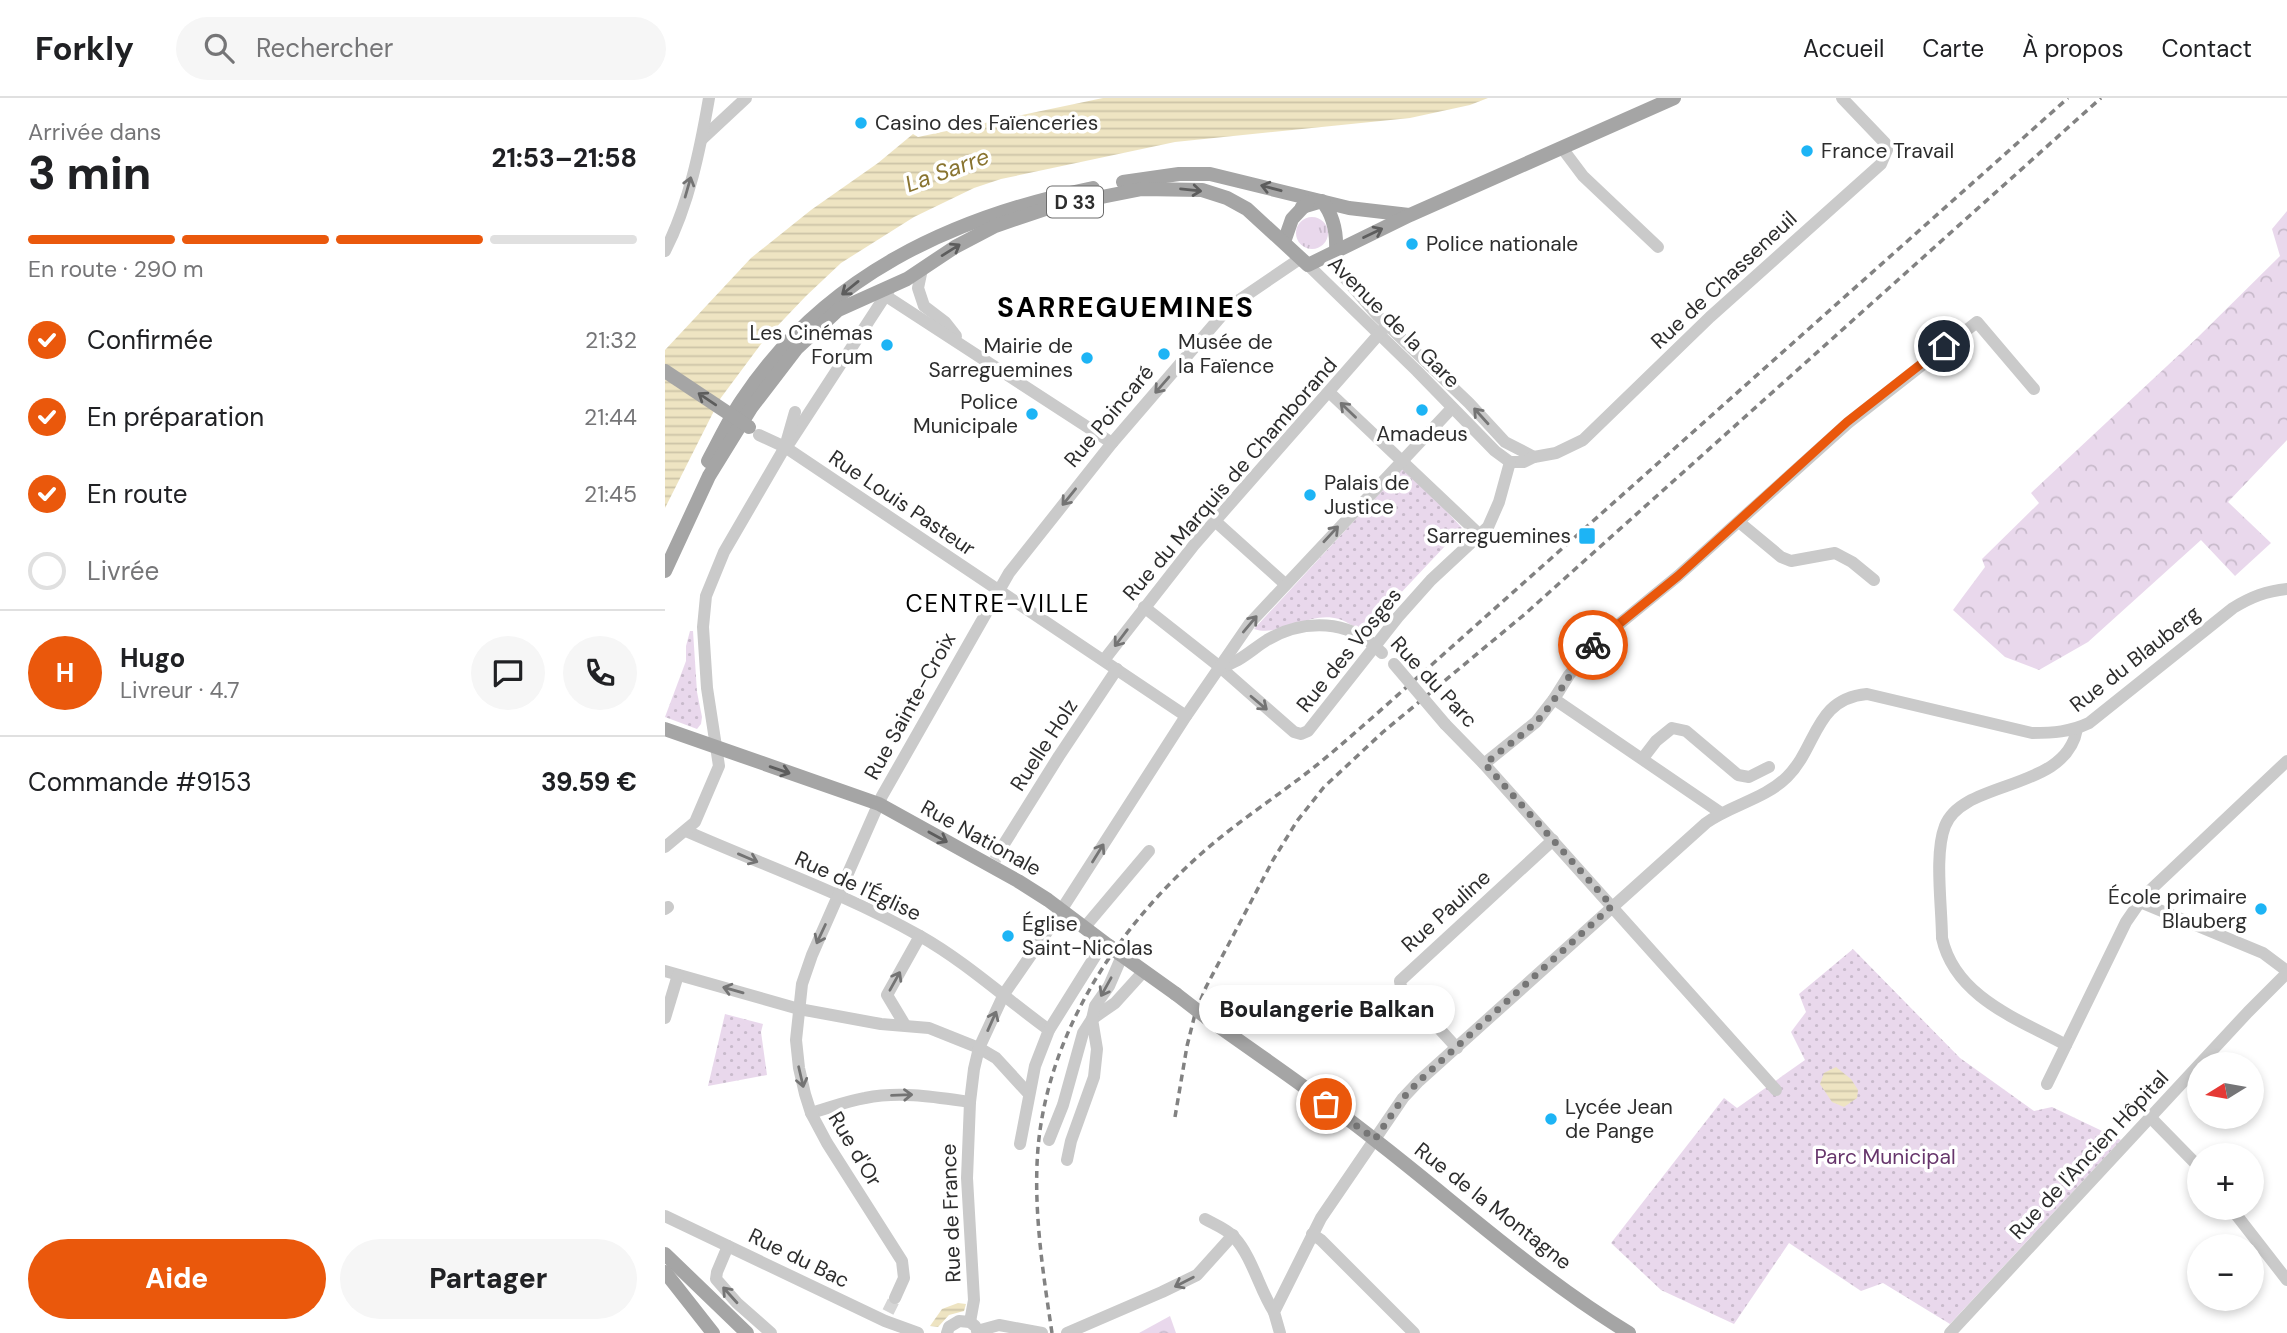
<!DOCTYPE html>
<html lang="fr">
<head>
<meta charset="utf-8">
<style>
	body { margin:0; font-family:"DM Sans",sans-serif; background:#f6f6f6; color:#202124; height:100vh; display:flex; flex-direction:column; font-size:26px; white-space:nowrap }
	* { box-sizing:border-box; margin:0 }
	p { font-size:23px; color:#757577 }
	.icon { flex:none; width:38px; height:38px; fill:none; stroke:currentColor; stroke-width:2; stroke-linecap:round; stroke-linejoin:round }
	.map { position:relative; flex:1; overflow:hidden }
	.details { display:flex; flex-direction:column; background:#fff; width:665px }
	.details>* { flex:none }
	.needle { width:46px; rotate:259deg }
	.fabs { position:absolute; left:1522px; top:954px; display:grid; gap:14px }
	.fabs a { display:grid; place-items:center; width:77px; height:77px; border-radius:50%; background:#fff; box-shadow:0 4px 10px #0003; font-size:35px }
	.pin { position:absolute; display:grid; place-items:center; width:60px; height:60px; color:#fff; margin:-30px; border:4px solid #fff; border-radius:50%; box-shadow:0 2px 7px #0007 }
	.courier { position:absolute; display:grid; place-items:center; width:70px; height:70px; margin:-35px; border:5px solid #ea580c; border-radius:50%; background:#fff; color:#222; box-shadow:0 2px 9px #0007 }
	.bubble { position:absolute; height:49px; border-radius:24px; background:#fff; box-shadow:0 4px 10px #0003; font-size:23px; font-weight:800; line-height:49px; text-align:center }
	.head em { font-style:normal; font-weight:800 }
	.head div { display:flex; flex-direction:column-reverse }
	.head { display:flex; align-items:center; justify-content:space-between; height:119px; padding:0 28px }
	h1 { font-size:46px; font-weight:800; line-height:52px }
	.bar { display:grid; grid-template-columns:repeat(4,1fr); gap:10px 7px; align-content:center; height:84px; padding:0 28px }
	.bar i { height:9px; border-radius:5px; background:#e0e0e0 }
	.bar .active { background:#ea580c }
	.bar p { grid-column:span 4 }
	.line { display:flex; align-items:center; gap:18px; padding:0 28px; border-top:2px solid #e0e0e0 }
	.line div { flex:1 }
	.round { display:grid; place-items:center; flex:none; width:74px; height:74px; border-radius:37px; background:#f6f6f6 }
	ol { padding:0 28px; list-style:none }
	li { display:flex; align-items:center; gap:21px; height:77px }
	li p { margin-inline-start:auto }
	li .icon { padding:7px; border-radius:50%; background:#ea580c; color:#fff; stroke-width:4 }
	li:last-child { color:#757577 }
	li i { width:38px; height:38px; border:4px solid #e0e0e0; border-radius:50% }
	.cta { display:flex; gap:14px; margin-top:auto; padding:14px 28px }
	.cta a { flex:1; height:80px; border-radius:42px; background:#ea580c; color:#fff; font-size:28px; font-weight:800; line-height:80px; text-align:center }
	.cta a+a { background:#f6f6f6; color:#202124 }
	header { display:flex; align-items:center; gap:42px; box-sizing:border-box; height:98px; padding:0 35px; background:#fff; border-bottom:2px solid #e0e0e0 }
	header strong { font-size:33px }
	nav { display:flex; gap:38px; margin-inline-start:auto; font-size:24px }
	.search { width:490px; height:63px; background:#f6f6f6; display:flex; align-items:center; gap:18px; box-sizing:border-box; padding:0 24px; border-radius:38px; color:#757577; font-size:26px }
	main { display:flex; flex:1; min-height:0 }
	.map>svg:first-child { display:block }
	.grass { fill:url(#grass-tufts) }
	.forest { fill:url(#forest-crowns) }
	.park { fill:url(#park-dots) }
	.water { fill:url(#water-rules) }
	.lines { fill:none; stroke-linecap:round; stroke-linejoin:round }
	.minor-tunnel { stroke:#d5d5d5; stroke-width:12; stroke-dasharray:12 6; stroke-linecap:butt }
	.minor { stroke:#cacaca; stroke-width:12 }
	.major { stroke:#a5a5a5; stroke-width:14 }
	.rail { stroke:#828282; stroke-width:3.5; stroke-dasharray:7 5; stroke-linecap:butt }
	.minor-bridge { stroke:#cacaca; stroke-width:12 }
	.major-bridge { stroke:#a5a5a5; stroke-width:14 }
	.oneway { stroke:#747474 }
	.oneway2 { stroke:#5d5d5d }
	.done { stroke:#767676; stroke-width:7; stroke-dasharray:0 12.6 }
	.route { stroke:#ea580c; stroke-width:9 }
	.poi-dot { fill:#1db4f5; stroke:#fff; stroke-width:2.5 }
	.labels { text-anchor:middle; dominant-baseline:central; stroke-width:7; stroke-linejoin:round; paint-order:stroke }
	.shield { fill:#fff; stroke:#6c6c6c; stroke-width:2 }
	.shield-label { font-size:19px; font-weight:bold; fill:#2d2d2d }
	.poi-label { font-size:21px; fill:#2d2d2d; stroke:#fff; text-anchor:start }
	.street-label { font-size:21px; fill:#2d2d2d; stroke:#fff }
	.park-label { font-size:21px; fill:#67366c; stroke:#fff }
	.water-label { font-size:23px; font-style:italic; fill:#897430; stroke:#fff }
	.quarter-label { font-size:24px; letter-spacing:2px; fill:#000; stroke:#fff }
	.district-label { font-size:28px; font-weight:bold; letter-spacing:2px; fill:#000; stroke:#fff }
</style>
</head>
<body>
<header>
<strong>Forkly</strong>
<div class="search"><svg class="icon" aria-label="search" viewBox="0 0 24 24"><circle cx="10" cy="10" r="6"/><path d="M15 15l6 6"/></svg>Rechercher</div>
<nav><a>Accueil</a><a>Carte</a><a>À propos</a><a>Contact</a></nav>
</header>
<main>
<section class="details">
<div class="head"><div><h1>3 min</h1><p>Arrivée dans</p></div><em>21:53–21:58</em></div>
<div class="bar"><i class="active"></i><i class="active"></i><i class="active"></i><i></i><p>En route · 290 m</p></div>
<ol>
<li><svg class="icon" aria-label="check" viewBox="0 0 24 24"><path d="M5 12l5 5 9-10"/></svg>Confirmée<p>21:32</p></li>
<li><svg class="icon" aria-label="check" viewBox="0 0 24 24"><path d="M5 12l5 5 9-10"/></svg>En préparation<p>21:44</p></li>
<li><svg class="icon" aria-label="check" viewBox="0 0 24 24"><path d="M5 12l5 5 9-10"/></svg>En route<p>21:45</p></li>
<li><i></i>Livrée</li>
</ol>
<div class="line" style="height:126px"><b class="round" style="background:#ea580c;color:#fff">H</b><div><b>Hugo</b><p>Livreur · 4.7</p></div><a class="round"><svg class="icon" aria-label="chat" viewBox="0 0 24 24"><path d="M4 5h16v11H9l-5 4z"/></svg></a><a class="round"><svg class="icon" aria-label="phone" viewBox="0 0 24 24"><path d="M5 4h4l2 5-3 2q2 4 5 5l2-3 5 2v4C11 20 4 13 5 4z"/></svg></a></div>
<div class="line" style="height:91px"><div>Commande #9153</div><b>39.59 €</b></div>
<div class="cta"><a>Aide</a><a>Partager</a></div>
</section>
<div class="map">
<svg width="1622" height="1235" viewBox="0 0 1622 1235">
	<defs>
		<pattern id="grass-tufts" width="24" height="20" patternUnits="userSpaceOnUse" patternTransform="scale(1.75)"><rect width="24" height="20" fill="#e9d8ec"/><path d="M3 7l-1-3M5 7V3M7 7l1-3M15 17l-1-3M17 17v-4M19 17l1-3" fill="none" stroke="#c8bacb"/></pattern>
		<pattern id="forest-crowns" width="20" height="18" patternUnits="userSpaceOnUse" patternTransform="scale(1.75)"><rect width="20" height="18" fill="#e9d8ec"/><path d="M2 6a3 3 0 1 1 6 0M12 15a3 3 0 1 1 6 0" fill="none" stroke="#c8bacb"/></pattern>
		<pattern id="park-dots" width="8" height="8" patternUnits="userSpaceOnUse" patternTransform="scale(1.75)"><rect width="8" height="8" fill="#e9d8ec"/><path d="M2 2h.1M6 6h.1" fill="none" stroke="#c8bacb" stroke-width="1.8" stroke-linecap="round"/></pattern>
		<pattern id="water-rules" width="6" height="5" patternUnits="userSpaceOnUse" patternTransform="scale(1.75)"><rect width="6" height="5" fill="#eee4c2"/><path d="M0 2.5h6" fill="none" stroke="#ccc4a7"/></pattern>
	</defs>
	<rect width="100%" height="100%" fill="#fff"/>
	<!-- grass -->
	<circle class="grass" cx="647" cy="135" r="16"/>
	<!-- forest -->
	<g class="forest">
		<polygon points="1622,113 1622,342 1563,404 1606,445 1570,478 1536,442 1423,544 1374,572 1340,559 1288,512 1320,469 1317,461 1374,405 1366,395 1532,240 1615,158 1607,131"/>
		<polygon points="505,1218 511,1235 474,1235"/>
	</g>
	<!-- park -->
	<g class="park">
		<path d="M 740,368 L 797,430 L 699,534 C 691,530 683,524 674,521 C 644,512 616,540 589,531 Z"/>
		<polygon points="25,533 28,533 32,594 37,619 36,626 32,631 0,619 21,563 21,548"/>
		<polygon points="1188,851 1295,960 1369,1013 1387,1009 1456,1042 1285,1226 1218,1185 1196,1193 1124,1145 1069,1226 996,1192 946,1145 1059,1000 1072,1010 1140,962 1126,934 1141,914 1134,896"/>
		<polygon points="60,916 98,926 96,934 102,977 43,988"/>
	</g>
	<!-- water -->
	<g class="water">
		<polygon points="438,0 823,0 805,7 745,20 510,44 336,81 309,90 249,119 176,165 141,198 99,242 55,301 0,410 0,252 86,160 146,112 213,65 248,36 253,39"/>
		<polygon points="1171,969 1186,981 1193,992 1192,1000 1179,1009 1167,1004 1155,986 1159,975"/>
		<polygon points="293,1205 301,1206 299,1213 284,1217 273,1229 265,1228 277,1211"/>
	</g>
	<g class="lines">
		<!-- minor-tunnel -->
		<g class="minor-tunnel">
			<polyline points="330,762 339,746"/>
			<polyline points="223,1214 230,1200"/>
		</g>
		<!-- minor -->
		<g class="minor">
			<polyline points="37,41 81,0"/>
			<polyline points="897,50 918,78 993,149"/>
			<path d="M 0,153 C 24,106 35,52 44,0"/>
			<polyline points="671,153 673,172 713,218 804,305 840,344 869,359"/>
			<polyline points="643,167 752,273 830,353 845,364 859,364 869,359 891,355 918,342 1045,219 1216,66 1222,52 1220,45 1177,0"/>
			<polyline points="257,171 253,190 259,208 280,224 291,238"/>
			<polyline points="221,198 447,345"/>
			<polyline points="665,295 815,437"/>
			<polyline points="94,337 120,349 521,618"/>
			<polyline points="125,344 224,192"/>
			<polyline points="550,423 620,486"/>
			<polyline points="1074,424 1116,459 1126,463 1170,455 1187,464 1209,482"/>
			<polyline points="479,509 555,569 629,634 636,636 643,633 733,519 766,482 823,429 834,404 845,364"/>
			<polyline points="439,562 529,447 722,227"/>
			<path d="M 555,569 C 574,565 586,552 602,542 C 634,523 675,521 705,544"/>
			<polyline points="889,601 1056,715"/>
			<polyline points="780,626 819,666 1111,992"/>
			<polyline points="978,660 991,643 1007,630 1021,633 1073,677 1084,679 1104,669"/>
			<polyline points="819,666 871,624 889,601 904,577 931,545 1013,478 1183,325 1312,224 1369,291"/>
			<path d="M 21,733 C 98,767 181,796 255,838 C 301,864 341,901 384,932"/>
			<polyline points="339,746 394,658 452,571"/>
			<polyline points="0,749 30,724 54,668 42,590 38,529 41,498 59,454 120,349 130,314"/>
			<polyline points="1475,804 1598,855 1622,873"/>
			<polyline points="0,811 3,809"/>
			<polyline points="419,830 484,753"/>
			<polyline points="0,873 134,911 216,926 264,930 314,950 331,960 364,996"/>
			<polyline points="0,920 13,877"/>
			<polyline points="240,927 222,897 255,838"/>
			<path d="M 1401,947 C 1353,921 1290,899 1277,840 C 1277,809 1269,756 1280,728 C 1298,681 1401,694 1412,631"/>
			<polyline points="792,950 736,889 735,883 888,742"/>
			<polyline points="1382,986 1461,824 1479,798 1622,663"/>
			<path d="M 146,1015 C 164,1010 182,1003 200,1000 C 235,993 270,999 305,1004"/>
			<polyline points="1485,1019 1535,1070"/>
			<polyline points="384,1042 398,1007 418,935 427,921 450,905 479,873"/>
			<polyline points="355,1046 370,968 384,932 439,844"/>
			<polyline points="402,1062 406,1043 429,979 432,951 427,921 430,908 444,888 457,858"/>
			<polyline points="1566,1110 1622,1182"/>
			<polyline points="0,1118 220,1223 253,1235"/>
			<path d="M 540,1121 C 549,1126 562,1131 569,1139 C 588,1160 594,1191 609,1214"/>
			<polyline points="647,1136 656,1142 749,1235"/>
			<polyline points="63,1148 52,1174 51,1181 72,1205 106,1235"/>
			<polyline points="230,1200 239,1180 237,1163 162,1045 146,1015 140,996 134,970 131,942 137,886 147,857 217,698 344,475 447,345 564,209 636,160"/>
			<polyline points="305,1224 309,1202 302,1080 305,1004 309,971 314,950 339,896 386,828 521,618 585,525 787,310"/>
			<polyline points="312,1233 334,1227 377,1235"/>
			<polyline points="282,1235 284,1229 294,1223 305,1224 310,1228"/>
			<polyline points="402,1235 497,1194 532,1177 568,1137"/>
			<path d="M 615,1235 L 609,1214 L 656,1120 L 738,1000 L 754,983 L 1041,725 C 1066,707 1100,701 1122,679 C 1153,648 1149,601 1202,596 L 1367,635 C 1388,635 1405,634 1424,625 L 1568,510 C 1586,499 1601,493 1622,491"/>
			<polyline points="1285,1235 1583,914 1622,875"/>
		</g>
		<!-- major -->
		<g class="major">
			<polyline points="458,84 514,76 545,76 684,110 744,117"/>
			<path d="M 637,109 L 657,103 C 669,118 672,134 671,153"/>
			<polyline points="619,144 627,121 643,104"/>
			<path d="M 43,363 C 54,343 64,321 77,302 C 159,178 287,119 428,90"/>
			<polyline points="0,473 44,378 86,310 132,250 173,212 242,181 290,149 330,128 386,109 477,91 537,92 562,100 582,111 643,167 745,117 1009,0"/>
			<polyline points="0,631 214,706 353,783 383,802 444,848"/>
			<polyline points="455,856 511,896"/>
			<path d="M 542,920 C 598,960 656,999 710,1042 C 794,1107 873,1180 964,1235"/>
			<polyline points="0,1156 82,1235"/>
			<polyline points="0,1174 48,1235"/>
		</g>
		<!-- rail -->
		<g class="rail">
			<polyline points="510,1019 522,948 530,916 541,889 608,762 632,723 659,689 718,634 860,516 1436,0"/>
			<path d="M 387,1235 C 378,1175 368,1111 373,1050 C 383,935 452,830 537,755 C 571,725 608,701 643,674 C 665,657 686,638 708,619 L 1403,0"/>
		</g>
		<!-- minor-bridge -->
		<g class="minor-bridge">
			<polyline points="705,544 717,555"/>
			<polyline points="729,566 780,626"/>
		</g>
		<!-- major-bridge -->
		<g class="major-bridge">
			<polyline points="0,273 84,329"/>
			<polyline points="444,848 455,856"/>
			<polyline points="511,896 542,920"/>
		</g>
	</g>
	<!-- one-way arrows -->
	<defs><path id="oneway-shaft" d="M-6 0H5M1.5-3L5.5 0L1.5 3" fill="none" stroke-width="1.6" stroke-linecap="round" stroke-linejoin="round" transform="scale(1.75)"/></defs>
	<g class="oneway">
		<use href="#oneway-shaft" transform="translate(23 89) rotate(-74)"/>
		<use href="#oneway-shaft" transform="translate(497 287) rotate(131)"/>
		<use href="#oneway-shaft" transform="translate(683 312) rotate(-136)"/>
		<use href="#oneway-shaft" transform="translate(816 318) rotate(-132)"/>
		<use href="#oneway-shaft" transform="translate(404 399) rotate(129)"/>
		<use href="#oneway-shaft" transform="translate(666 436) rotate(-47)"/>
		<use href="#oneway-shaft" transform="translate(585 526) rotate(-50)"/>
		<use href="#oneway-shaft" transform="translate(456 540) rotate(127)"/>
		<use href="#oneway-shaft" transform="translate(594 605) rotate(40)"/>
		<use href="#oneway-shaft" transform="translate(433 755) rotate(-58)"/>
		<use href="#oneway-shaft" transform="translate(83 760) rotate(23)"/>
		<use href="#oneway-shaft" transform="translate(156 836) rotate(115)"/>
		<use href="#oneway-shaft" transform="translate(230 883) rotate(-61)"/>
		<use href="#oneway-shaft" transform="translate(441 889) rotate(119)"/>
		<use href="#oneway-shaft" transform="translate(68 892) rotate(-164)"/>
		<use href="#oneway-shaft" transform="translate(327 923) rotate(-66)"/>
		<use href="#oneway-shaft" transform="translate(136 979) rotate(77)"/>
		<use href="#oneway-shaft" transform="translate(237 997) rotate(-2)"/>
		<use href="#oneway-shaft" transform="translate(519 1184) rotate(153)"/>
		<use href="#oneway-shaft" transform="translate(65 1197) rotate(-132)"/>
	</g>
	<g class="oneway2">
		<use href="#oneway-shaft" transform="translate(606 90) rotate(-165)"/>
		<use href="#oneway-shaft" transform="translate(526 92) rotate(6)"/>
		<use href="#oneway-shaft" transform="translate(708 135) rotate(-26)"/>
		<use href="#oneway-shaft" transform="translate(286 152) rotate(-32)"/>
		<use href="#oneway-shaft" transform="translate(185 190) rotate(141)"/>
		<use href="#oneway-shaft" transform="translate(42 301) rotate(-146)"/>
		<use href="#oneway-shaft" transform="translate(115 672) rotate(19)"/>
		<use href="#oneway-shaft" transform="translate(273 739) rotate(29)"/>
	</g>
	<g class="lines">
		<!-- done -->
		<path class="done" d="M 661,1006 L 710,1041 L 738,1000 L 754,983 L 947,808 L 820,666 C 836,652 856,639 872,623 C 894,600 906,570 928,547"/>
		<!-- route -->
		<polyline class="route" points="928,547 1013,478 1182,324 1279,248"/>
	</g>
	<!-- markers -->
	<g class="poi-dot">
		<circle cx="196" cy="25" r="7"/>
		<circle cx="1142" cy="53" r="7"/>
		<circle cx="747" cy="146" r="7"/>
		<circle cx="222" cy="247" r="7"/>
		<circle cx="499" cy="256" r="7"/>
		<circle cx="422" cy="260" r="7"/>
		<circle cx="757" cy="312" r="7"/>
		<circle cx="367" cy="316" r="7"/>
		<circle cx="645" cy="397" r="7"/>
		<rect x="913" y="429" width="18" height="18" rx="3.5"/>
		<circle cx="1596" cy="811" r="7"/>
		<circle cx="343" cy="838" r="7"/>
		<circle cx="886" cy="1021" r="7"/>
	</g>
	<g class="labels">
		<!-- shield labels -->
		<rect class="shield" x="382" y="88.5" width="56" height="31" rx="5"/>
		<g class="shield-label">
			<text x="410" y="104">D 33</text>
		</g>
		<!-- poi labels -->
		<g class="poi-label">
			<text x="210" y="25">Casino des Faïenceries</text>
			<text x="1156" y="53">France Travail</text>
			<text x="761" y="146">Police nationale</text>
			<text x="208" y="235" text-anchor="end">Les Cinémas<tspan x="208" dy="24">Forum</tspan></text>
			<text x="513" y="244">Musée de<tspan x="513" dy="24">la Faïence</tspan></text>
			<text x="408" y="248" text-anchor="end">Mairie de<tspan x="408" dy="24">Sarreguemines</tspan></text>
			<text x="353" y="304" text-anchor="end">Police<tspan x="353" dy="24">Municipale</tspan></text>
			<text x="757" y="336" text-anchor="middle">Amadeus</text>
			<text x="659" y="385">Palais de<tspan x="659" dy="24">Justice</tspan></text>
			<text x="906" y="438" text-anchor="end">Sarreguemines</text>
			<text x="1582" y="799" text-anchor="end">École primaire<tspan x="1582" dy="24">Blauberg</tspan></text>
			<text x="357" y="826">Église<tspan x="357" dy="24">Saint-Nicolas</tspan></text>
			<text x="900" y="1009">Lycée Jean<tspan x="900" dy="24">de Pange</tspan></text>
		</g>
		<!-- street labels -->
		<g class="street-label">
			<text transform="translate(1059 182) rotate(-43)">Rue de Chasseneuil</text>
			<text transform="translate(729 224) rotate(45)">Avenue de la Gare</text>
			<text transform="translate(444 318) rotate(-50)">Rue Poincaré</text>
			<text transform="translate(565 381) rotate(-49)">Rue du Marquis de Chamborand</text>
			<text transform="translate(237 405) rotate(34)">Rue Louis Pasteur</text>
			<text transform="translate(684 552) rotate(-51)">Rue des Vosges</text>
			<text transform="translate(1470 561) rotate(-38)">Rue du Blauberg</text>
			<text transform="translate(769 584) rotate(47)">Rue du Parc</text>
			<text transform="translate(245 608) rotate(-61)">Rue Sainte-Croix</text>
			<text transform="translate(379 647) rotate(-57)">Ruelle Holz</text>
			<text transform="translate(316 740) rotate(29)">Rue Nationale</text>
			<text transform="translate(193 788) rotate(25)">Rue de l'Église</text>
			<text transform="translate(781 813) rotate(-42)">Rue Pauline</text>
			<text transform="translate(190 1051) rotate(59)">Rue d'Or</text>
			<text transform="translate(1424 1057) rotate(-47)">Rue de l'Ancien Hôpital</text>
			<text transform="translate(828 1108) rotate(38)">Rue de la Montagne</text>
			<text transform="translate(286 1115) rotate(-92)">Rue de France</text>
			<text transform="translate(134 1160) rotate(26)">Rue du Bac</text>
		</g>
		<!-- park labels -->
		<g class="park-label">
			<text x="1220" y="1059">Parc Municipal</text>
		</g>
		<!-- water labels -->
		<g class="water-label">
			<text transform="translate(282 72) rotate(-20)">La Sarre</text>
		</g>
		<!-- quarter labels -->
		<g class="quarter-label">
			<text x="333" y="505">CENTRE-VILLE</text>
		</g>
		<!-- district labels -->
		<g class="district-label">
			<text x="461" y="209">SARREGUEMINES</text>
		</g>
	</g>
</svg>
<div class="fabs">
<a><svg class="needle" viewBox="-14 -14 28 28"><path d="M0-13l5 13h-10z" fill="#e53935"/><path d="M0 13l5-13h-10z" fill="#757577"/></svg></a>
<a>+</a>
<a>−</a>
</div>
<div class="pin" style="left:661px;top:1006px;background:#ea580c"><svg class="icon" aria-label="bag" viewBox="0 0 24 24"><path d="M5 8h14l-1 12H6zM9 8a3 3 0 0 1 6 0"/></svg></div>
<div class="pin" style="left:1279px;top:248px;background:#1f2937"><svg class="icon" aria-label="home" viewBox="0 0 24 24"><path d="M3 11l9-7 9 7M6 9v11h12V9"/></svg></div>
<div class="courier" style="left:928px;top:547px"><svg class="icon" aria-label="bike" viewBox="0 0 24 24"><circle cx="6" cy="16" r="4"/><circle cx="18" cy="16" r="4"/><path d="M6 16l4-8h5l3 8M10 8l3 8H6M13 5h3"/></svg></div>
<div class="bubble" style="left:534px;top:887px;width:256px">Boulangerie Balkan</div>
</div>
</main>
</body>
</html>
